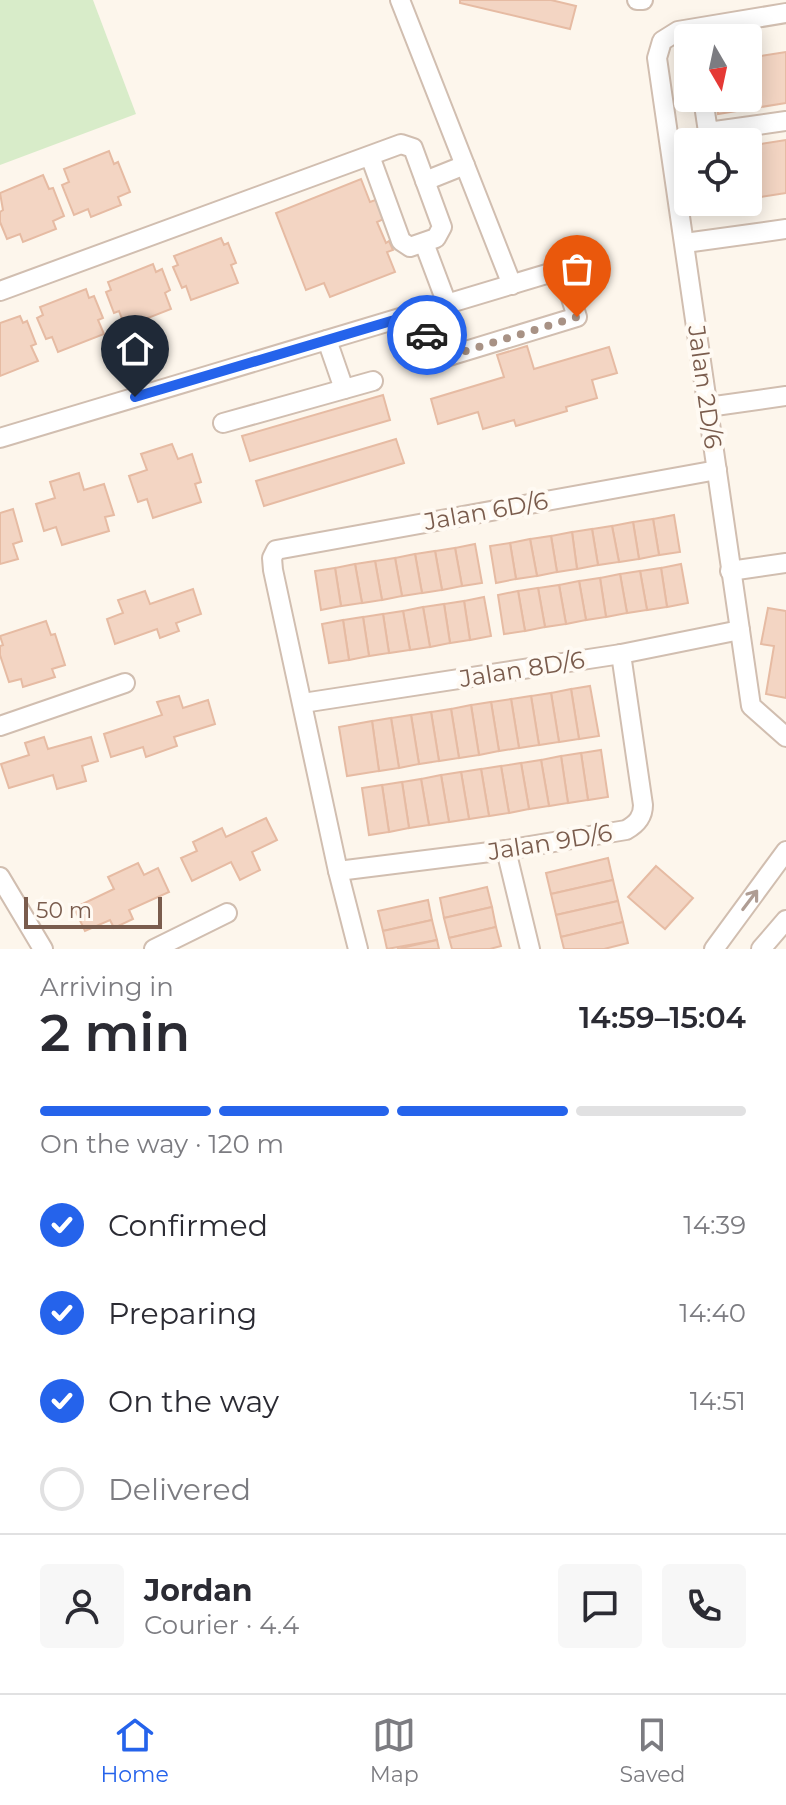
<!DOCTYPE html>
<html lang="en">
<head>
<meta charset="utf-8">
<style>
	body { margin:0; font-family:Montserrat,sans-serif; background:#f7f7f7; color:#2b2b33; height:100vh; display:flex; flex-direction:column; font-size:30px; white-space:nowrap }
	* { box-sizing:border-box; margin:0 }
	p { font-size:26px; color:#7c7c81 }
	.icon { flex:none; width:44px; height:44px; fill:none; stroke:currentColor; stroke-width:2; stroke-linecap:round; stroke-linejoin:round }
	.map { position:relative; height:949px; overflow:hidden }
	.panel { display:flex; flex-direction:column; background:#fff; flex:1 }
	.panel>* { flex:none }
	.needle { width:52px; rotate:171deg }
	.tools { position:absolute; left:674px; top:24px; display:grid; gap:16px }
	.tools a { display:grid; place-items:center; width:88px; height:88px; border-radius:8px; background:#fff; box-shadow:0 4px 20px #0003; font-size:40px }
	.scale { position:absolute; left:24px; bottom:20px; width:138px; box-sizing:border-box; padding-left:8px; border:4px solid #7a5c4d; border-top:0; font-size:22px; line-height:28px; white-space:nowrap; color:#7a5c4d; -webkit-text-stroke:6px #fffaf3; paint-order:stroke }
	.pin { position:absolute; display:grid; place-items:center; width:68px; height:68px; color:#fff; margin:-82px -34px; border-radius:50% 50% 50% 0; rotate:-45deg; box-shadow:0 0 8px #0007 }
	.pin .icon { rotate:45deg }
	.courier { position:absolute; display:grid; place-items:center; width:80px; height:80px; margin:-40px; border:6px solid #2563eb; border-radius:50%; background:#fff; color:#222; box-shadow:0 2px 10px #0007 }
	.overview em { font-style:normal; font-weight:600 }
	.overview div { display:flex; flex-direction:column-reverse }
	.overview { display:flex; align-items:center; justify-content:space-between; height:136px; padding:0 40px }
	h1 { font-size:52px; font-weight:600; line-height:60px }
	.bar { display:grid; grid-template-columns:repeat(4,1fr); gap:12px 8px; align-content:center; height:96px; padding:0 40px }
	.bar i { height:10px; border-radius:6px; background:#e1e1e2 }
	.bar .selected { background:#2563eb }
	.bar p { grid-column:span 4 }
	.line { display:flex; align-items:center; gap:20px; padding:0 40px; border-top:2px solid #e1e1e2 }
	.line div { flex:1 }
	.round { display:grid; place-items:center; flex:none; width:84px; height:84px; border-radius:8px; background:#f7f7f7 }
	ol { padding:0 40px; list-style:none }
	li { display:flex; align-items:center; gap:24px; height:88px }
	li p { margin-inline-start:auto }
	li .icon { padding:8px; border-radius:50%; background:#2563eb; color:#fff; stroke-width:4 }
	li:last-child { color:#7c7c81 }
	li i { width:44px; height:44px; border:4px solid #e1e1e2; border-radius:50% }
	.tab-bar { display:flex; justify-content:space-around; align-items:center; height:112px; border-top:2px solid #e1e1e2; background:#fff; font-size:22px; color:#7c7c81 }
	.tab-bar a { display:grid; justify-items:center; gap:4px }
	.tab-bar .selected { color:#2563eb }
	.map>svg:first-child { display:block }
	.green { fill:#d8ecc9 }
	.building { fill:#f3d5c3; stroke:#e6bba3; stroke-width:2 }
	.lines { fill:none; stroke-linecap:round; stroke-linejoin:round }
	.minor-casing { stroke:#d1beb0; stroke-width:22 }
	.minor { stroke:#fff; stroke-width:18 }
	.oneway { stroke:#af9d94 }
	.done { stroke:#a89285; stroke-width:8; stroke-dasharray:0 14.4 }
	.route { stroke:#2563eb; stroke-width:10 }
	.labels { text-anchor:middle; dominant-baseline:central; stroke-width:8; stroke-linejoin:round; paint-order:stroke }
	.street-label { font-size:24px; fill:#7a5c4d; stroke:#fffaf3 }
</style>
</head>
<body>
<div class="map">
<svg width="786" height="949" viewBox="0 0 786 949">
	<rect width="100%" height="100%" fill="#fdf6ec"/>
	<!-- green -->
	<polygon class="green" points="0,0 93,0 136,114 0,165"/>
	<!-- building -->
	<g class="building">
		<polygon points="460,0 551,0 576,6 570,29 460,3"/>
		<polygon points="786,52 786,103 718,114 716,98 748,98 748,58"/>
		<polygon points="786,140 786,193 748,199 748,146"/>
		<polygon points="109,151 114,164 118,162 130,192 118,197 121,205 91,217 88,209 74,215 62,185 69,182 64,169"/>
		<polygon points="43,175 49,189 53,188 64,216 53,221 56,229 23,242 20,234 7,239 0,222 0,212 3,210 0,193"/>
		<polygon points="361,179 370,202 381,198 388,217 377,222 386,243 389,241 393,250 387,252 395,272 330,297 324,283 306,290 276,213"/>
		<polygon points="221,238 224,245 228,243 236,263 231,265 238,283 191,300 186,286 182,288 173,267 178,265 174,256"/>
		<polygon points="153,264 156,272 162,269 170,290 165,293 171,309 125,327 119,311 114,313 106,292 111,290 108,282"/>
		<polygon points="86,289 89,298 94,296 103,318 98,320 104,334 58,352 52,337 46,339 37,318 43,315 40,307"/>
		<polygon points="20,316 23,323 27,321 36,344 31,346 38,361 0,376 0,323"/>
		<polygon points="527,346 534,369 609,347 617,373 592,380 597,398 566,407 567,411 516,426 514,420 483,429 478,412 438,424 431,399 504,377 497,355"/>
		<polygon points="383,395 390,420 250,461 242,436"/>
		<polygon points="396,439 404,463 264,506 256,481"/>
		<polygon points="172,444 178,459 192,454 201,482 195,484 201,502 153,518 147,499 138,502 129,476 147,470 141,454"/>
		<polygon points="79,473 84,490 104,484 114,515 105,517 109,531 62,545 56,527 44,531 36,504 55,498 50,482"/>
		<polygon points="13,509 22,541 13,544 18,559 0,564 0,513"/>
		<polygon points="674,515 680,552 659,555 653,519"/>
		<polygon points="653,519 659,555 639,559 633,522"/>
		<polygon points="633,522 639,559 619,562 612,526"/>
		<polygon points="612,526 619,562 598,565 592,529"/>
		<polygon points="592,529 598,565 577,569 572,532"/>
		<polygon points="572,532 577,569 557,572 551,536"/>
		<polygon points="551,536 557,572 537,576 530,539"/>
		<polygon points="530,539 537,576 516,579 510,543"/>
		<polygon points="510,543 516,579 496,583 490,546"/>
		<polygon points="475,544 482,583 462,586 455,548"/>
		<polygon points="455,548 462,586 442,590 435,551"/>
		<polygon points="435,551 442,590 422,593 415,554"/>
		<polygon points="415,554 422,593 402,596 395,558"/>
		<polygon points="395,558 402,596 382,600 375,561"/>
		<polygon points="375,561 382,600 362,603 355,564"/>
		<polygon points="355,564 362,603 341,606 335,568"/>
		<polygon points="681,564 688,603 667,607 661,568"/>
		<polygon points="335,568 341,606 321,610 315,571"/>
		<polygon points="661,568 667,607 647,610 640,571"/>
		<polygon points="640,571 647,610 627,613 620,574"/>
		<polygon points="620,574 627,613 606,617 600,578"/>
		<polygon points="600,578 606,617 586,620 579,581"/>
		<polygon points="579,581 586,620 566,624 559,585"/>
		<polygon points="559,585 566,624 545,627 538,588"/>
		<polygon points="538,588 545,627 525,631 518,591"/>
		<polygon points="193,589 201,614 176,623 179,631 160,638 157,629 115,644 107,619 123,613 118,600 145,591 150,604"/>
		<polygon points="518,591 525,631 504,634 498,595"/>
		<polygon points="484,597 491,636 470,640 464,601"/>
		<polygon points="464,601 470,640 450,643 444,604"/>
		<polygon points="444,604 450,643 430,647 423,607"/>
		<polygon points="423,607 430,647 410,650 403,611"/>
		<polygon points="768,608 786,611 786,698 766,694 774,646 761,644"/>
		<polygon points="403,611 410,650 389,653 383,614"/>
		<polygon points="383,614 389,653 369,656 363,617"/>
		<polygon points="363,617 369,656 349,660 343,620"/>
		<polygon points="343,620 349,660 329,663 322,624"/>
		<polygon points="46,621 51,635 55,634 65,665 52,669 55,677 23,687 21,679 9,682 0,655 0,646 3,645 0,636"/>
		<polygon points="590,686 599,736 579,739 571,689"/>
		<polygon points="571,689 579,739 559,742 551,693"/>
		<polygon points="551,693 559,742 539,745 531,696"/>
		<polygon points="179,696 183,708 208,700 215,724 174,737 177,746 146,757 143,747 111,757 104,734 162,715 157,702"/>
		<polygon points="531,696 539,745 519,748 511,699"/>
		<polygon points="511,699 519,748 499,751 491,702"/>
		<polygon points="491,702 499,751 479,755 471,705"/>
		<polygon points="471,705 479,755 459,758 451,709"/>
		<polygon points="451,709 459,758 439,761 431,712"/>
		<polygon points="431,712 439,761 419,764 411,715"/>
		<polygon points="411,715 419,764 399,768 391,718"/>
		<polygon points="391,718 399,768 379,771 372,721"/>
		<polygon points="372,721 379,771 347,776 339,727"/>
		<polygon points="44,737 48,749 91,737 98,761 82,766 86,781 57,789 53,775 9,788 1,764 29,755 25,743"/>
		<polygon points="601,750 608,797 588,800 581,753"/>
		<polygon points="581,753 588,800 568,803 561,756"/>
		<polygon points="561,756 568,803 549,806 541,760"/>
		<polygon points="541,760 549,806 529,809 521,763"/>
		<polygon points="521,763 529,809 509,813 501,766"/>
		<polygon points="501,766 509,813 489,816 481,769"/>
		<polygon points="481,769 489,816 469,819 461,772"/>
		<polygon points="461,772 469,819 449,822 441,775"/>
		<polygon points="441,775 449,822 429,825 421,779"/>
		<polygon points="421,779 429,825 409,828 402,782"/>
		<polygon points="402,782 409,828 389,832 382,785"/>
		<polygon points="382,785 389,832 369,835 362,788"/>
		<polygon points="266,818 277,840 252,852 260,870 240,880 231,862 192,881 181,858 197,851 193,842 222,828 226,837"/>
		<polygon points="608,858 613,880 551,894 546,873"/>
		<polygon points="138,863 144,875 158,868 169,892 129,910 133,919 114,928 110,920 85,931 74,908 114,889 108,877"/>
		<polygon points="656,866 693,898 665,929 628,897"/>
		<polygon points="613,880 618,901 556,915 551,894"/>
		<polygon points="487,887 492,907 444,918 440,898"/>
		<polygon points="428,900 432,920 383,931 378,911"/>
		<polygon points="618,901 623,922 561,937 556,915"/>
		<polygon points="492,907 496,927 449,938 444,918"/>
		<polygon points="432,920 437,940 387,949 383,931"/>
		<polygon points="623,922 628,943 604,949 564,949 561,937"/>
		<polygon points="496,927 501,946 490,949 452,949 449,938"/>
		<polygon points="437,940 439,949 397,949"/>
	</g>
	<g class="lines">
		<defs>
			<g id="minor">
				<polyline points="400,0 512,285"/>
				<polyline points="637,0 643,0"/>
				<polyline points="786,13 678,31 662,41 657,58 751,706 786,737"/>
				<polyline points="703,98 708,132 786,121"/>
				<polyline points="425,181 465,165"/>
				<polyline points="424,243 447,304"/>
				<polyline points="685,243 786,229"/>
				<polyline points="0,291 401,144 413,148 442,227 436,238 410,247 401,241 370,156"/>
				<polyline points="418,313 436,360 577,317 562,270"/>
				<polyline points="327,340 344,389"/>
				<polyline points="708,407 786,396"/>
				<polyline points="223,423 373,381"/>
				<polyline points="0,438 570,267"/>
				<polyline points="730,571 786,563"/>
				<polyline points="303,703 621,654 740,630"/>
				<polyline points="0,726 125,683"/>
				<polyline points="506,850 530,949"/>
				<path d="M 338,871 L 506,850 L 626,830 C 637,824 643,817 643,805 L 621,654"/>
				<polyline points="0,877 43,949"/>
				<polyline points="154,949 227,913"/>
				<polyline points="358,949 338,871 273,570 272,558 276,550 717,470"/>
				<polyline points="714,949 786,851"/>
				<polyline points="761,949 786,920"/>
			</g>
		</defs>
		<!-- minor casing -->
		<use href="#minor" class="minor-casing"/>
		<!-- minor -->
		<use href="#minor" class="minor"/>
	</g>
	<!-- one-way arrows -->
	<defs><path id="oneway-shaft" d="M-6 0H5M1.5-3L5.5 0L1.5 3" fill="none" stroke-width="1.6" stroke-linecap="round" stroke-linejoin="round" transform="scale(2)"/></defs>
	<use class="oneway" href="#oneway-shaft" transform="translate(750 900) rotate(-53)"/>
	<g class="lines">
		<!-- done -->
		<polyline class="done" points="427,335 436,360 577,317"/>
		<!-- route -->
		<polyline class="route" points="135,397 418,313 427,335"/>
	</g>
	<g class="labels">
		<!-- street labels -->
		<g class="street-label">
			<text transform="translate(705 387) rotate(82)">Jalan 2D/6</text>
			<text transform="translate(486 511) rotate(-10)">Jalan 6D/6</text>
			<text transform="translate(522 669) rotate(-9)">Jalan 8D/6</text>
			<text transform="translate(550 842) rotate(-9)">Jalan 9D/6</text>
		</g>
	</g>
</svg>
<div class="tools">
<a><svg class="needle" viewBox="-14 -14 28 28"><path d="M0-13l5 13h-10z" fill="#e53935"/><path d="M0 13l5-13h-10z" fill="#7c7c81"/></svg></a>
<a><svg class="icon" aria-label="locate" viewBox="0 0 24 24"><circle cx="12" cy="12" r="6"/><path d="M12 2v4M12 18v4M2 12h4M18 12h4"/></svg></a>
</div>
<div class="scale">50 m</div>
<div class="pin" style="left:577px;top:317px;background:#ea580c"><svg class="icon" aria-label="bag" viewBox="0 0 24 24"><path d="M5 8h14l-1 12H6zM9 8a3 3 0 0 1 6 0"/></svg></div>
<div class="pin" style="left:135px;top:397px;background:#1f2937"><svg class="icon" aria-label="home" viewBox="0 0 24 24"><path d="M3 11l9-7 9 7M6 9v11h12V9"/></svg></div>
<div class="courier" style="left:427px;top:335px"><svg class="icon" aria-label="car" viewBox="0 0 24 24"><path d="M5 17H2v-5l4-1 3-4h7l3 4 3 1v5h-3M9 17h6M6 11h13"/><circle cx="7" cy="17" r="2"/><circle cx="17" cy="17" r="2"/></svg></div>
</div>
<section class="panel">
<div class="overview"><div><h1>2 min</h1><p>Arriving in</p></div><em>14:59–15:04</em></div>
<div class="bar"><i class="selected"></i><i class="selected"></i><i class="selected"></i><i></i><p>On the way · 120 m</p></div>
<ol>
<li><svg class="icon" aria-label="check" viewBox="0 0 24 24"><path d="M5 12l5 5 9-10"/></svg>Confirmed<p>14:39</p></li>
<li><svg class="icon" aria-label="check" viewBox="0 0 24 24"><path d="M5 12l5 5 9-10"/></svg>Preparing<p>14:40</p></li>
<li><svg class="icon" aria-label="check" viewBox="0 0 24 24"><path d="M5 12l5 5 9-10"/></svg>On the way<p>14:51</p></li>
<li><i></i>Delivered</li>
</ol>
<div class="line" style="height:144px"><a class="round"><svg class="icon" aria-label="person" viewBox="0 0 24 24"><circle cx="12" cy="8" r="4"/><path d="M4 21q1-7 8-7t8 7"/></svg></a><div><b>Jordan</b><p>Courier · 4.4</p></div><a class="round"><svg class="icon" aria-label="chat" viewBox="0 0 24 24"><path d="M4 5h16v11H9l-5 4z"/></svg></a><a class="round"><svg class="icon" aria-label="phone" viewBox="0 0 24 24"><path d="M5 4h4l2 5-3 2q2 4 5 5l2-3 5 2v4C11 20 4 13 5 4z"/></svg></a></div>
</section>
<nav class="tab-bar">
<a class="selected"><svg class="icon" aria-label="home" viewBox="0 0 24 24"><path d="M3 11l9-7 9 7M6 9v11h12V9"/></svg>Home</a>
<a><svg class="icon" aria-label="map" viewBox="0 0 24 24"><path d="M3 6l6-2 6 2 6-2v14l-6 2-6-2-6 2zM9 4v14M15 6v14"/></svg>Map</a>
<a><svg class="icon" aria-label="saved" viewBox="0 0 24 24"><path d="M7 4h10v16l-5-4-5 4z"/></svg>Saved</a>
</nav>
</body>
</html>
